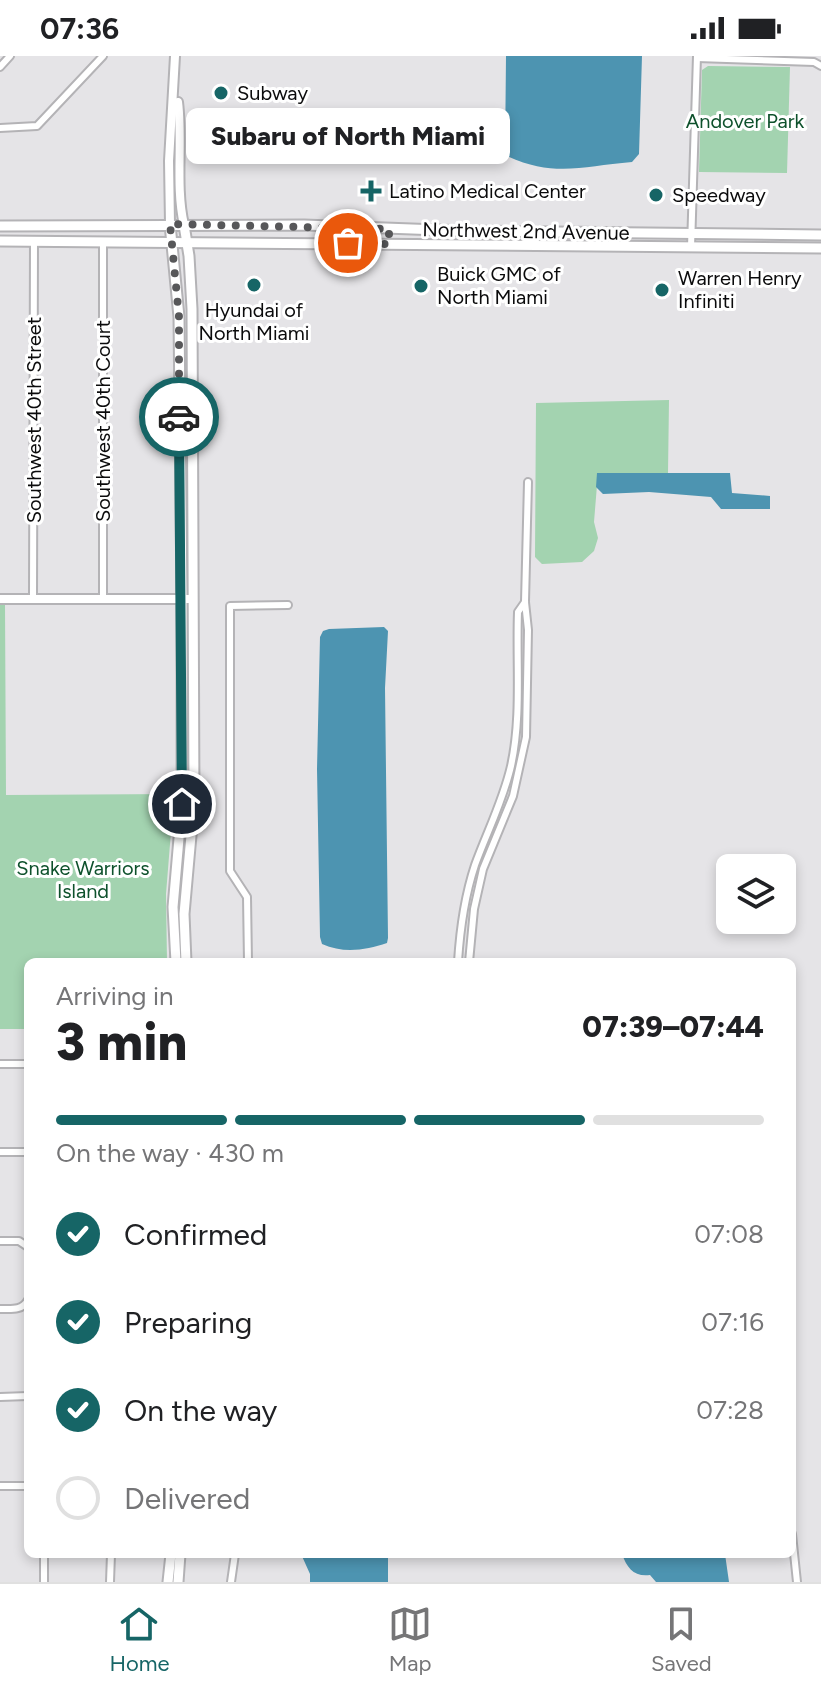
<!DOCTYPE html>
<html lang="en">
<head>
<meta charset="utf-8">
<style>
	body { margin:0; font-family:Figtree,sans-serif; background:#f6f6f6; color:#202124; height:100vh; display:flex; flex-direction:column; font-size:30px; white-space:nowrap }
	* { box-sizing:border-box; margin:0 }
	p { font-size:26px; color:#757577 }
	.icon { flex:none; width:44px; height:44px; fill:none; stroke:currentColor; stroke-width:2; stroke-linecap:round; stroke-linejoin:round }
	.map { position:relative; flex:1; overflow:hidden }
	.sheet { position:absolute; left:24px; top:902px; width:772px; height:600px; display:flex; flex-direction:column; background:#fff; border-radius:12px; box-shadow:0 4px 12px #0003 }
	.sheet>* { flex:none }
	.controls { position:absolute; left:716px; top:798px; display:grid; gap:16px }
	.controls a { display:grid; place-items:center; width:80px; height:80px; border-radius:12px; background:#fff; box-shadow:0 4px 12px #0003; font-size:40px }
	.pin { position:absolute; display:grid; place-items:center; width:68px; height:68px; color:#fff; margin:-34px; border:4px solid #fff; border-radius:50%; box-shadow:0 2px 8px #0007 }
	.courier { position:absolute; display:grid; place-items:center; width:80px; height:80px; margin:-40px; border:6px solid #166566; border-radius:50%; background:#fff; color:#222; box-shadow:0 2px 10px #0007 }
	.bubble { position:absolute; height:56px; border-radius:12px; background:#fff; box-shadow:0 4px 12px #0003; font-size:26px; font-weight:800; line-height:56px; text-align:center }
	.overview em { font-style:normal; font-weight:800 }
	.overview div { display:flex; flex-direction:column-reverse }
	.overview { display:flex; align-items:center; justify-content:space-between; height:136px; padding:0 32px }
	h1 { font-size:52px; font-weight:800; line-height:60px }
	.bar { display:grid; grid-template-columns:repeat(4,1fr); gap:12px 8px; align-content:center; height:96px; padding:0 32px }
	.bar i { height:10px; border-radius:6px; background:#e0e0e0 }
	.bar .selected { background:#166566 }
	.bar p { grid-column:span 4 }
	ol { padding:0 32px; list-style:none }
	li { display:flex; align-items:center; gap:24px; height:88px }
	li p { margin-inline-start:auto }
	li .icon { padding:8px; border-radius:50%; background:#166566; color:#fff; stroke-width:4 }
	li:last-child { color:#757577 }
	li i { width:44px; height:44px; border:4px solid #e0e0e0; border-radius:50% }
	.status { display:flex; justify-content:space-between; align-items:center; height:56px; padding:0 40px; background:#fff; direction:ltr }
	.status svg { height:22px; fill:currentColor }
	.tab-bar { display:flex; justify-content:space-around; align-items:center; height:112px; border-top:2px solid #e0e0e0; background:#fff; font-size:22px; color:#757577 }
	.tab-bar a { display:grid; justify-items:center; gap:4px }
	.tab-bar .selected { color:#166566 }
	.map>svg:first-child { display:block }
	.green { fill:#a3d3b0 }
	.water { fill:#4d94b1 }
	.lines { fill:none; stroke-linecap:round; stroke-linejoin:round }
	.street-casing { stroke:#b4b3b6; stroke-width:10 }
	.secondary-casing { stroke:#b4b3b6; stroke-width:12 }
	.primary-casing { stroke:#b4b3b6; stroke-width:13 }
	.street { stroke:#fff; stroke-width:6 }
	.secondary { stroke:#fff; stroke-width:8 }
	.primary { stroke:#fff; stroke-width:9 }
	.done { stroke:#575759; stroke-width:8; stroke-dasharray:0 14.4 }
	.route { stroke:#166566; stroke-width:10 }
	.poi-dot { fill:#166566; stroke:#fff; stroke-width:3 }
	.labels { text-anchor:middle; dominant-baseline:central; stroke-width:6; stroke-linejoin:round; paint-order:stroke }
	.poi-label { font-size:20px; fill:#0b0b0c; stroke:#fff; text-anchor:start }
	.park-label { font-size:20px; fill:#0e512c; stroke:#fff }
	.street-label { font-size:20px; fill:#0b0b0c; stroke:#fff }
</style>
</head>
<body>
<div class="status"><b>07:36</b><svg viewBox="0 0 49 12"><path d="M0 12V9h3v3zM5 12V6h3v6zM10 12V3h3v9zM15 12V0h3v12zM26 1h20v11H26zM47 4h2v5h-2z"/></svg></div>
<div class="map">
<svg width="821" height="1526" viewBox="0 0 821 1526">
	<rect width="100%" height="100%" fill="#e5e4e7"/>
	<!-- green -->
	<g class="green">
		<polygon points="708,10 790,11 787,117 699,116 702,14"/>
		<polygon points="669,344 668,417 598,417 594,466 598,482 594,495 582,506 542,508 535,501 536,347"/>
		<polygon points="0,549 5,549 6,739 174,738 166,838 167,906 28,906 28,973 0,973"/>
	</g>
	<!-- water -->
	<g class="water">
		<path d="M 506,0 L 642,0 L 639,98 L 632,106 C 582,110 554,122 505,99 Z"/>
		<polygon points="597,417 730,417 732,437 770,440 770,453 721,453 711,441 649,436 603,438 596,431"/>
		<path d="M 384,571 L 388,575 L 385,632 L 388,882 L 387,887 C 366,894 344,898 322,888 L 320,881 L 317,713 L 320,581 L 323,575 L 329,573 Z"/>
		<polygon points="301,1498 388,1498 388,1526 310,1526 310,1518"/>
		<path d="M 622,1498 L 725,1498 L 729,1526 L 656,1526 L 650,1519 C 634,1521 627,1512 622,1498 Z"/>
	</g>
	<g class="lines">
		<defs>
			<g id="street">
				<polyline points="697,2 814,6 821,10"/>
				<polyline points="0,11 10,0"/>
				<polyline points="0,72 37,70 103,0"/>
				<polyline points="103,186 103,544"/>
				<polyline points="691,191 697,0"/>
				<polyline points="33,543 34,185"/>
				<polyline points="248,906 247,841 230,815 230,550 288,549"/>
				<path d="M 458,906 C 460,874 465,839 475,809 C 487,776 503,745 511,710 C 522,660 516,607 518,556 L 525,546"/>
				<polyline points="469,906 474,853 483,813 513,740 526,681 528,574 525,546 528,426"/>
				<polyline points="0,1008 28,1008"/>
				<polyline points="0,1096 26,1096"/>
				<polyline points="0,1185 19,1185 28,1191"/>
				<path d="M 0,1253 C 11,1253 22,1255 28,1244"/>
				<polyline points="0,1341 28,1340"/>
				<polyline points="0,1430 28,1430"/>
				<polyline points="792,1478 797,1526"/>
				<polyline points="44,1526 44,1498"/>
				<polyline points="110,1526 111,1498"/>
				<polyline points="231,1526 235,1498"/>
			</g>
			<g id="secondary">
				<path d="M 178,46 C 183,86 175,129 184,169"/>
				<polyline points="170,168 169,105 175,0"/>
				<polyline points="0,543 192,543"/>
			</g>
			<g id="primary">
				<polyline points="170,168 179,261 182,544 182,748 173,851 176,906"/>
				<polyline points="184,169 189,200 192,253 194,746 184,858 186,906"/>
				<polyline points="0,170 304,169 466,175 821,179"/>
				<polyline points="0,185 821,192"/>
				<polyline points="168,1526 171,1498"/>
				<polyline points="178,1526 180,1498"/>
			</g>
		</defs>
		<!-- street casing -->
		<use href="#street" class="street-casing"/>
		<!-- secondary casing -->
		<use href="#secondary" class="secondary-casing"/>
		<!-- primary casing -->
		<use href="#primary" class="primary-casing"/>
		<!-- street -->
		<use href="#street" class="street"/>
		<!-- secondary -->
		<use href="#secondary" class="secondary"/>
		<!-- primary -->
		<use href="#primary" class="primary"/>
	</g>
	<g class="lines">
		<!-- done -->
		<polyline class="done" points="179,361 179,261 170,168 389,173 389,188 348,187"/>
		<!-- route -->
		<polyline class="route" points="179,361 182,748"/>
	</g>
	<!-- markers -->
	<g class="poi-dot">
		<circle cx="221" cy="37" r="8"/>
		<path d="M367 123h8v8h8v8h-8v8h-8v-8h-8v-8h8z"/>
		<circle cx="656" cy="139" r="8"/>
		<circle cx="254" cy="229" r="8"/>
		<circle cx="421" cy="230" r="8"/>
		<circle cx="662" cy="234" r="8"/>
	</g>
	<g class="labels">
		<!-- poi labels -->
		<g class="poi-label">
			<text x="237" y="37">Subway</text>
			<text x="389" y="135">Latino Medical Center</text>
			<text x="672" y="139">Speedway</text>
			<text x="437" y="218">Buick GMC of<tspan x="437" dy="23">North Miami</tspan></text>
			<text x="678" y="222">Warren Henry<tspan x="678" dy="23">Infiniti</tspan></text>
			<text x="254" y="254" text-anchor="middle">Hyundai of<tspan x="254" dy="23">North Miami</tspan></text>
		</g>
		<!-- park labels -->
		<g class="park-label">
			<text x="745" y="65">Andover Park</text>
			<text x="83" y="812">Snake Warriors<tspan x="83" dy="23">Island</tspan></text>
		</g>
		<!-- street labels -->
		<g class="street-label">
			<text transform="translate(526 175) rotate(1)">Northwest 2nd Avenue</text>
			<text transform="translate(34 364) rotate(-90)">Southwest 40th Street</text>
			<text transform="translate(103 365) rotate(-90)">Southwest 40th Court</text>
		</g>
	</g>
</svg>
<div class="controls">
<a><svg class="icon" aria-label="layers" viewBox="0 0 24 24"><path d="M12 4l9 5-9 5-9-5zM3 14l9 5 9-5"/></svg></a>
</div>
<div class="pin" style="left:348px;top:187px;background:#ea580c"><svg class="icon" aria-label="bag" viewBox="0 0 24 24"><path d="M5 8h14l-1 12H6zM9 8a3 3 0 0 1 6 0"/></svg></div>
<div class="pin" style="left:182px;top:748px;background:#1f2937"><svg class="icon" aria-label="home" viewBox="0 0 24 24"><path d="M3 11l9-7 9 7M6 9v11h12V9"/></svg></div>
<div class="courier" style="left:179px;top:361px"><svg class="icon" aria-label="car" viewBox="0 0 24 24"><path d="M5 17H2v-5l4-1 3-4h7l3 4 3 1v5h-3M9 17h6M6 11h13"/><circle cx="7" cy="17" r="2"/><circle cx="17" cy="17" r="2"/></svg></div>
<div class="bubble" style="left:186px;top:52px;width:324px">Subaru of North Miami</div>
<section class="sheet">
<div class="overview"><div><h1>3 min</h1><p>Arriving in</p></div><em>07:39–07:44</em></div>
<div class="bar"><i class="selected"></i><i class="selected"></i><i class="selected"></i><i></i><p>On the way · 430 m</p></div>
<ol>
<li><svg class="icon" aria-label="check" viewBox="0 0 24 24"><path d="M5 12l5 5 9-10"/></svg>Confirmed<p>07:08</p></li>
<li><svg class="icon" aria-label="check" viewBox="0 0 24 24"><path d="M5 12l5 5 9-10"/></svg>Preparing<p>07:16</p></li>
<li><svg class="icon" aria-label="check" viewBox="0 0 24 24"><path d="M5 12l5 5 9-10"/></svg>On the way<p>07:28</p></li>
<li><i></i>Delivered</li>
</ol>
</section>
</div>
<nav class="tab-bar">
<a class="selected"><svg class="icon" aria-label="home" viewBox="0 0 24 24"><path d="M3 11l9-7 9 7M6 9v11h12V9"/></svg>Home</a>
<a><svg class="icon" aria-label="map" viewBox="0 0 24 24"><path d="M3 6l6-2 6 2 6-2v14l-6 2-6-2-6 2zM9 4v14M15 6v14"/></svg>Map</a>
<a><svg class="icon" aria-label="saved" viewBox="0 0 24 24"><path d="M7 4h10v16l-5-4-5 4z"/></svg>Saved</a>
</nav>
</body>
</html>
